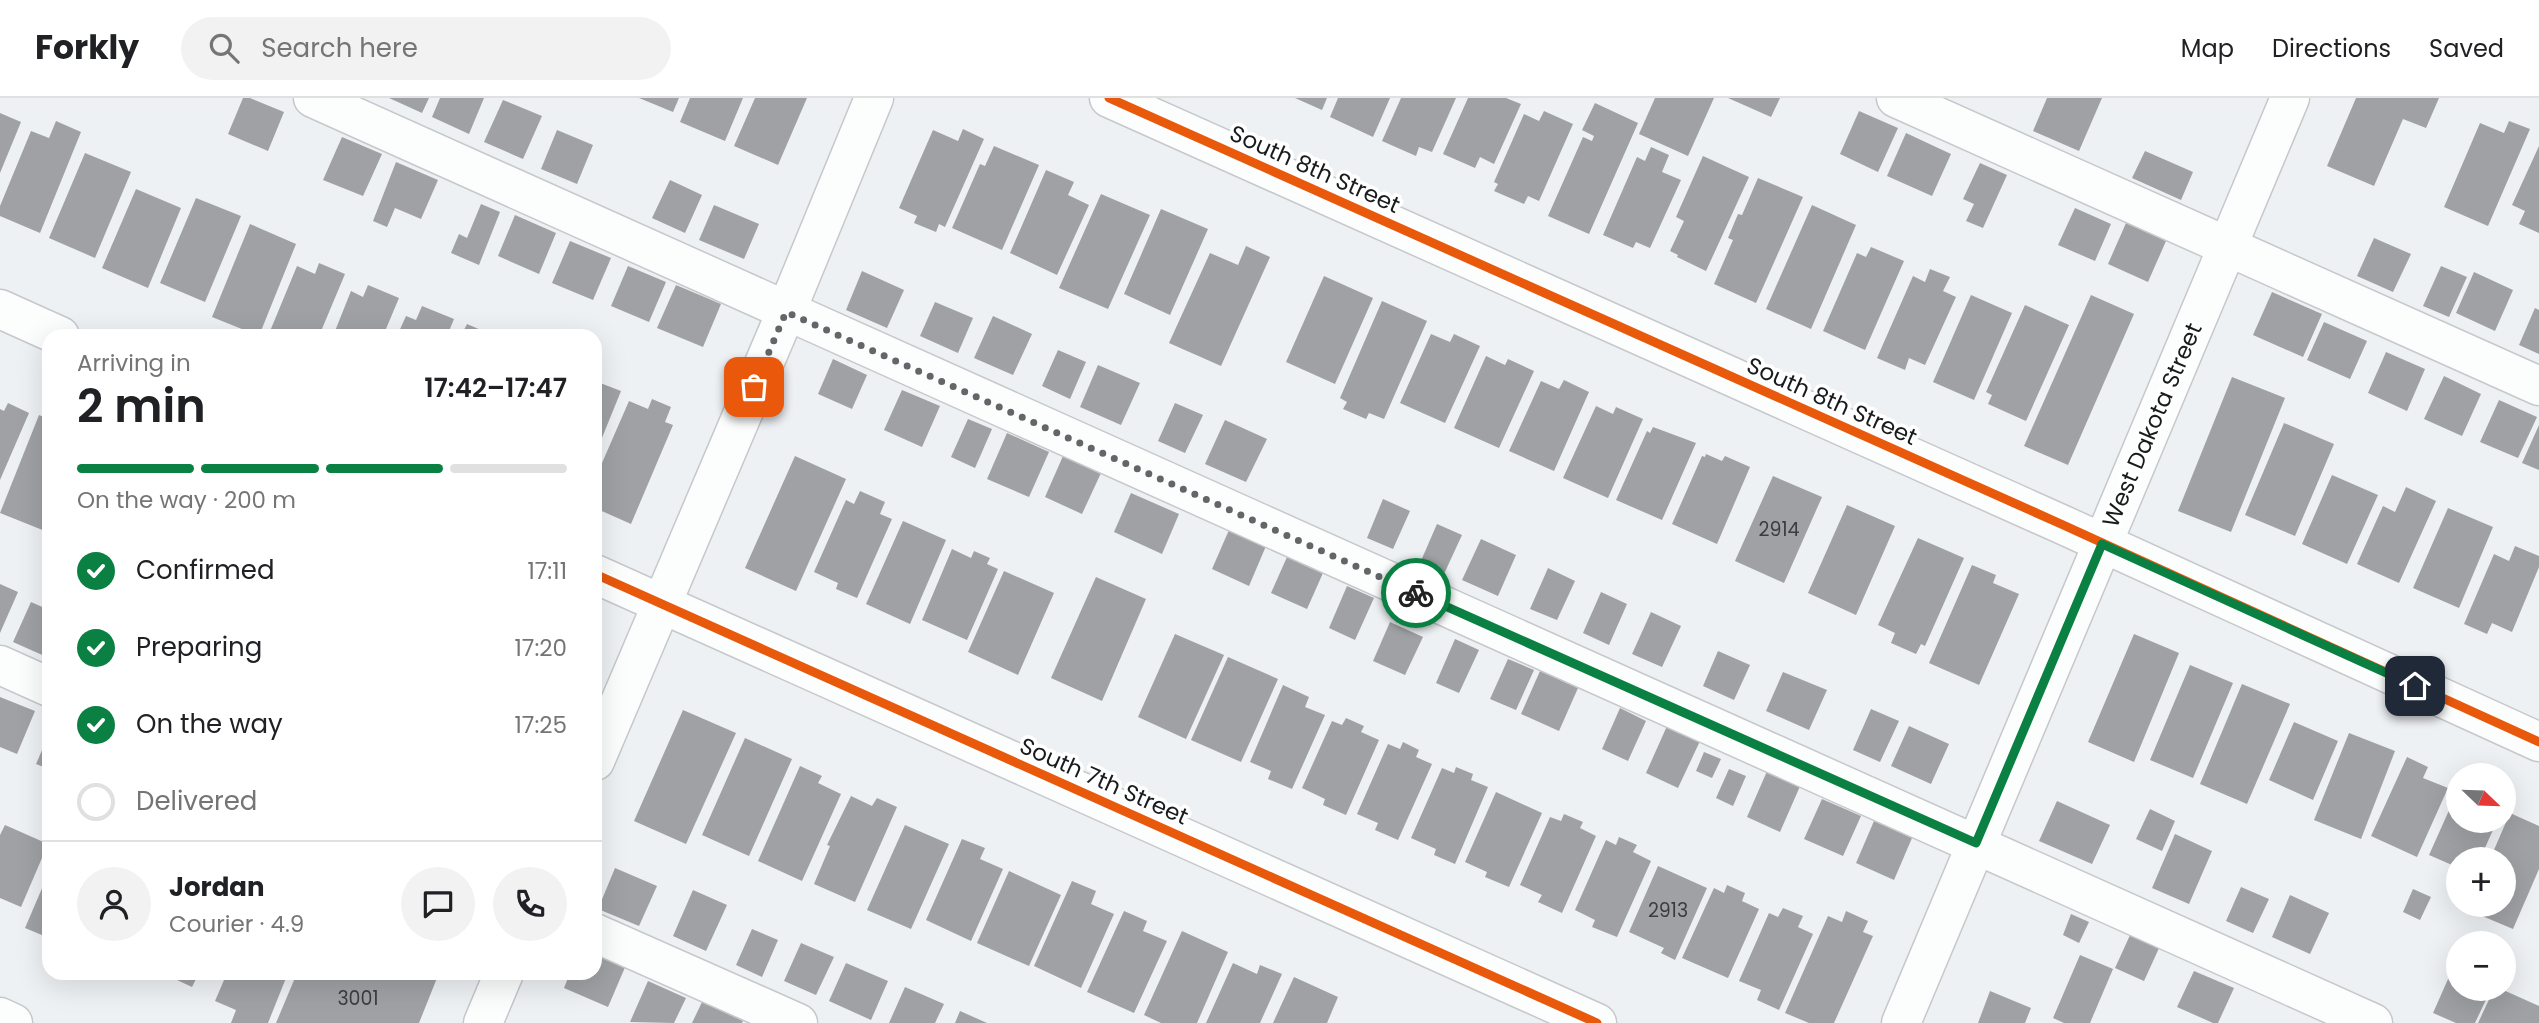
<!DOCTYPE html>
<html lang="en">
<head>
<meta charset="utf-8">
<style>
	body { margin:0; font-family:Poppins,sans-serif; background:#f2f2f2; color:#202124; height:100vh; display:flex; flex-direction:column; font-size:26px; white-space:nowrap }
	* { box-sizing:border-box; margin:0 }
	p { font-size:23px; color:#757577 }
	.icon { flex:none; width:38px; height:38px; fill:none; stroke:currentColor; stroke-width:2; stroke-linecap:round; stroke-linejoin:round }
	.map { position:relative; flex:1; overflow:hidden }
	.details { position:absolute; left:42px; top:231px; width:560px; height:651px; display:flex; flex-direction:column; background:#fff; border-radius:21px; box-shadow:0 7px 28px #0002 }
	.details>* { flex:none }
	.needle { width:46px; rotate:113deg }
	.buttons { position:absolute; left:2446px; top:665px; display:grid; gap:14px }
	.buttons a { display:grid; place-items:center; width:70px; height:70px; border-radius:50%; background:#fff; box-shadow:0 7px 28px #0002; font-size:35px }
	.pin { position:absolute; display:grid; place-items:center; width:60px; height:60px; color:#fff; margin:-30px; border-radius:14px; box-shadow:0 4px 10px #0006 }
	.courier { position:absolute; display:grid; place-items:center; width:70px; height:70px; margin:-35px; border:5px solid #0b8043; border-radius:50%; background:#fff; color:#222; box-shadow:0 2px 9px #0007 }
	.head em { font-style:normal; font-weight:600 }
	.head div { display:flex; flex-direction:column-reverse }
	.head { display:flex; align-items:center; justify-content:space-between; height:119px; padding:0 35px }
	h1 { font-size:46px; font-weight:600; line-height:52px }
	.bar { display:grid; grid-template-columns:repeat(4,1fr); gap:10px 7px; align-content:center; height:84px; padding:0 35px }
	.bar i { height:9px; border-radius:5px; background:#e0e0e0 }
	.bar .selected { background:#0b8043 }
	.bar p { grid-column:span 4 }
	.line { display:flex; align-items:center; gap:18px; padding:0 35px; border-top:2px solid #e0e0e0 }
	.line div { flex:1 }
	.round { display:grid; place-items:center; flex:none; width:74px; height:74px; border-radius:37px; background:#f2f2f2 }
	ol { padding:0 35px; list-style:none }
	li { display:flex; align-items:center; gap:21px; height:77px }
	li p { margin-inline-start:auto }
	li .icon { padding:7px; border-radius:50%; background:#0b8043; color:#fff; stroke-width:4 }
	li:last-child { color:#757577 }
	li i { width:38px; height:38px; border:4px solid #e0e0e0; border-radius:50% }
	header { display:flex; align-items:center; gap:42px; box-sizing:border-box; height:98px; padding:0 35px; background:#fff; border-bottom:2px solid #e0e0e0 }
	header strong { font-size:33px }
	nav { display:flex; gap:38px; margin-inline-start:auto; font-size:24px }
	.search { width:490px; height:63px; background:#f2f2f2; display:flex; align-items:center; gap:18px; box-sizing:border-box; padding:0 24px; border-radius:38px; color:#757577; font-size:26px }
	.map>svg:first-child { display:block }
	.building { fill:#9fa1a4 }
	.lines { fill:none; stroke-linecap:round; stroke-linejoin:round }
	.minor-casing { stroke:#c6c8cb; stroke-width:41 }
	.minor { stroke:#fcfdfd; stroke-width:38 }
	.cycleway-casing { stroke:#fff; stroke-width:13 }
	.cycleway { stroke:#e8590c; stroke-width:9 }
	.done { stroke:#636568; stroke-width:7; stroke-dasharray:0 12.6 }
	.route { stroke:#0b8043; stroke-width:9 }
	.labels { text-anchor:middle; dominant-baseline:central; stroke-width:7; stroke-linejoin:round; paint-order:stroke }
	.number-label { font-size:19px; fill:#3a3c3e }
	.street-label { font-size:23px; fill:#181a1c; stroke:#fff }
</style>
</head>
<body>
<header>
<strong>Forkly</strong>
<div class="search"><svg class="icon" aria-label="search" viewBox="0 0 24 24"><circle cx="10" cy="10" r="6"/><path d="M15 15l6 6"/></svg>Search here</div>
<nav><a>Map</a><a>Directions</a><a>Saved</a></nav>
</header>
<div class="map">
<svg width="2539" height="925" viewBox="0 0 2539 925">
	<rect width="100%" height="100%" fill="#eef1f4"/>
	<!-- building -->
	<g class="building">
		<polygon points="243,0 250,0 284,14 268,53 228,36"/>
		<polygon points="389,0 429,0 422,15"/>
		<polygon points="440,0 484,0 469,36 432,19"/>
		<polygon points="639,0 679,0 673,14"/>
		<polygon points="690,0 743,0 725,43 680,24"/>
		<polygon points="755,0 807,0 778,67 734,48"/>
		<polygon points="1295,0 1327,0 1322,12"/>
		<polygon points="1338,0 1390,0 1373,39 1330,19"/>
		<polygon points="1401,0 1456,0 1432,54 1419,49 1416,58 1382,43"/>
		<polygon points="1468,0 1506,0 1521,6 1494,66 1480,59 1475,70 1443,56"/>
		<polygon points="1655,0 1714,0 1688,58 1639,36"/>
		<polygon points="1728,0 1780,0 1771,19"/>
		<polygon points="2047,0 2102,0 2079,53 2033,33"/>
		<polygon points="2356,0 2439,0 2426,30 2403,21 2374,88 2327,68"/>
		<polygon points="503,2 542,18 523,61 484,44"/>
		<polygon points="1595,5 1638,25 1589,136 1548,118 1583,39 1592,43 1594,38 1582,32"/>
		<polygon points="1544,13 1573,26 1539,103 1528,98 1524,106 1494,93 1498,86 1494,84 1524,16 1539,23"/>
		<polygon points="1859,13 1898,30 1878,74 1840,56"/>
		<polygon points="0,15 21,24 0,75"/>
		<polygon points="56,23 81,34 40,135 0,118 0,108 31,33 49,40"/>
		<polygon points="2509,23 2530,31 2488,128 2444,109 2480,25 2504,35"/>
		<polygon points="963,31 984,41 945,129 939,126 936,134 914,125 917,118 899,110 933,32 958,43"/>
		<polygon points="557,32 593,47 577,86 541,71"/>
		<polygon points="1906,35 1951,56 1932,98 1887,78"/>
		<polygon points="342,39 382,56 363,98 323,82"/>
		<polygon points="994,48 1039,67 1002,152 952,130 980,66 985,68"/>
		<polygon points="2539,48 2539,135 2519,126 2525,113 2512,107"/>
		<polygon points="1651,49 1669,57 1662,74 1681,82 1650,150 1636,144 1633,150 1603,137 1637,59 1645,63"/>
		<polygon points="2145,53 2193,74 2181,102 2132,80"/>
		<polygon points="85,55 131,74 95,160 49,140"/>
		<polygon points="1703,58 1749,79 1706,173 1677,159 1678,157 1670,153 1684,123 1676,119"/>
		<polygon points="396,64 438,82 421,121 395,110 387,129 373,123"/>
		<polygon points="1980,65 2007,77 1983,130 1966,123 1974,106 1963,101"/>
		<polygon points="1046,72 1074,84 1068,97 1089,107 1057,177 1010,155"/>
		<polygon points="1758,80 1803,99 1756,205 1714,186 1733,142 1728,140 1738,116 1742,117"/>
		<polygon points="670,82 702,97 685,135 652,120"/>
		<polygon points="136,91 181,110 148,190 102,170"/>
		<polygon points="1101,96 1150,117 1108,211 1059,190"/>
		<polygon points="196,100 241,118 205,204 160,185"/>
		<polygon points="481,106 500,114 479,167 451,155 459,136 467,140"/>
		<polygon points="714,107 759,126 744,161 699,142"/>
		<polygon points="1812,107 1856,127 1811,231 1766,211"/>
		<polygon points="2075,110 2111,126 2095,163 2058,147"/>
		<polygon points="1161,111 1208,131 1170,217 1124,196"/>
		<polygon points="515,117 556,135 539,176 498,158"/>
		<polygon points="2126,125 2166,143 2148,184 2108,166"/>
		<polygon points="250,126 296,146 259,238 212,219"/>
		<polygon points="2374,140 2411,156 2393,194 2357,178"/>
		<polygon points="570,143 611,160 593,202 552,185"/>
		<polygon points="1246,148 1270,159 1221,268 1169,245 1210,155 1238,167"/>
		<polygon points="1871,149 1904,163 1865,252 1823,233 1857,155 1866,159"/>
		<polygon points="319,165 345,176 319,238 268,238 297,168 315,176"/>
		<polygon points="628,168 666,184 649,224 611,208"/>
		<polygon points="2441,168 2467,179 2449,219 2423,208"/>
		<polygon points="1930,171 1950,179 1943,193 1956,199 1925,267 1909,260 1905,272 1877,260 1913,178 1925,184"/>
		<polygon points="862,173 904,192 887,230 846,212"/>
		<polygon points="2474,174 2513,192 2495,233 2456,215"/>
		<polygon points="1324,178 1373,200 1335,286 1286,264"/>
		<polygon points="368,187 399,200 383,238 333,238 351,193 363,199"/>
		<polygon points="676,187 721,206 703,249 657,230"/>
		<polygon points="2272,194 2322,216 2303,259 2253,237"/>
		<polygon points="1971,197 2012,215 1974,302 1933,284"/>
		<polygon points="2091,197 2134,216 2068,367 2024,348"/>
		<polygon points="1382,203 1427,223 1384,321 1369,315 1366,321 1343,311 1347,304 1340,300"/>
		<polygon points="935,204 973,220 958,255 920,238"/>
		<polygon points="2025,207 2069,227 2026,323 1988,306 1992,297 1986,294"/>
		<polygon points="422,208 454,221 447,238 397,238 406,218 416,222"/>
		<polygon points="2535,210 2539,212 2539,256 2519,247"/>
		<polygon points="993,218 1032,236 1013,277 974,260"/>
		<polygon points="2324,224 2367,243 2350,281 2307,262"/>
		<polygon points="467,226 495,238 461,238"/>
		<polygon points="1431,236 1450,244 1454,236 1480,248 1445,325 1400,305"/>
		<polygon points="1058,252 1086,264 1070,301 1042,288"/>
		<polygon points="2386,254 2425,271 2407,313 2368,295"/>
		<polygon points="1486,258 1505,267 1508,261 1534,273 1499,350 1454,330"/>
		<polygon points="833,261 867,277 852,311 818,296"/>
		<polygon points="1098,267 1140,285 1121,327 1080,309"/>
		<polygon points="2444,278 2481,296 2462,338 2424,321"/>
		<polygon points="2232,279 2285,300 2231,434 2178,413"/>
		<polygon points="1564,282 1589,294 1554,373 1509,353 1541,283 1559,291"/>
		<polygon points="595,283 621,293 595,357"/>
		<polygon points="902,292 940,308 922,349 884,332"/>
		<polygon points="652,301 671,309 665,324 673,327 631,426 595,410 595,381 629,303 648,311"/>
		<polygon points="2499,302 2537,319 2518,360 2480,344"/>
		<polygon points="8,305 29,315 0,382 0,311 4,313"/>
		<polygon points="1175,305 1203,317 1185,355 1158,343"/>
		<polygon points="1596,308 1613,316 1616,309 1643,321 1608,400 1563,380"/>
		<polygon points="39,317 49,321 49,423 45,433 0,415"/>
		<polygon points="968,321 992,331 975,370 951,359"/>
		<polygon points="1225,322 1267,341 1246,384 1205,366"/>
		<polygon points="2284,325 2334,346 2295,438 2245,417"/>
		<polygon points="2539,327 2539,372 2522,365"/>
		<polygon points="1653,329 1696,345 1662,422 1616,402 1647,333 1650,335"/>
		<polygon points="1007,335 1049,354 1029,399 987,381"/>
		<polygon points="1706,356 1722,363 1725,358 1750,369 1717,446 1672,426 1702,358 1705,359"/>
		<polygon points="795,358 846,381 796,493 745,470"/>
		<polygon points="1063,358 1101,375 1082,416 1045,399"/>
		<polygon points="2332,377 2378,397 2347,466 2302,446"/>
		<polygon points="1773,378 1822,399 1784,485 1735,463"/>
		<polygon points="2406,389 2436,403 2399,485 2357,466 2383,408 2395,414"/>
		<polygon points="860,393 885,404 880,416 892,421 857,500 836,491 838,485 814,474 846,402 854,406"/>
		<polygon points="1131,395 1179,416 1162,456 1114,434"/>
		<polygon points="1383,401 1410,413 1393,451 1367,440"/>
		<polygon points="1847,407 1895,428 1856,517 1808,495"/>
		<polygon points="2448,410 2493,429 2459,510 2413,490"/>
		<polygon points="903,423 946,442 910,526 866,506"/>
		<polygon points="1437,426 1462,437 1444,476 1420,465"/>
		<polygon points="1229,432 1266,448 1249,488 1212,471"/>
		<polygon points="1918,440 1964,460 1925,548 1921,546 1916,556 1891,545 1895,535 1878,527"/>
		<polygon points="1481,441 1516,457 1498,498 1462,482"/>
		<polygon points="2515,448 2539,458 2539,469 2512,534 2492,525 2487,536 2464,526 2494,456 2509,463"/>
		<polygon points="952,451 971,460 974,453 990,460 987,466 998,471 967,542 922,522"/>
		<polygon points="1287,459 1323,475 1307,511 1271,495"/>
		<polygon points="1972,467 1996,477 1993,485 2019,496 1979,587 1929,565"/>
		<polygon points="1548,470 1575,483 1557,522 1530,511"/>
		<polygon points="1004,473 1054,495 1018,577 968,554"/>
		<polygon points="1096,479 1146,501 1102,603 1051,580"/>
		<polygon points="0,486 18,494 0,535"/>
		<polygon points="1347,488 1374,500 1355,542 1329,530"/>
		<polygon points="1601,494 1627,506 1609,547 1583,535"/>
		<polygon points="31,504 49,512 49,560 13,544"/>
		<polygon points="1651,514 1681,528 1662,569 1632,556"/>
		<polygon points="1390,524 1423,539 1405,577 1373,563"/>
		<polygon points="1175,536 1224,557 1186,641 1138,619"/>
		<polygon points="2134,536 2179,555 2134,664 2088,644"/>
		<polygon points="1455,541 1479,552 1459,595 1436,585"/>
		<polygon points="1718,553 1750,567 1734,602 1703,588"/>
		<polygon points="1228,559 1278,581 1241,664 1191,642"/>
		<polygon points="1508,561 1534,572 1516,612 1490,601"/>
		<polygon points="2190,567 2233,585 2193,680 2150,662"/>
		<polygon points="1540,573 1578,590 1559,633 1521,616"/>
		<polygon points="1783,574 1827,592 1809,632 1766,613"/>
		<polygon points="2242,586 2290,606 2247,706 2200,686"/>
		<polygon points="1283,587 1309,599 1305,609 1325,617 1292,691 1268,681 1271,673 1250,664"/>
		<polygon points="0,599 35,613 17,656 0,649"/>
		<polygon points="1620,610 1646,623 1628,663 1602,651"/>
		<polygon points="1871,611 1899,623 1880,664 1853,652"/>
		<polygon points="683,612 736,635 686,746 634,723"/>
		<polygon points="1346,620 1364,628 1361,634 1379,642 1346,717 1323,707 1325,701 1302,690 1332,623 1342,627"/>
		<polygon points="2294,624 2338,643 2313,702 2269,682"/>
		<polygon points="1667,628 1700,643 1678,690 1646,675"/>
		<polygon points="1909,628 1949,646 1931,686 1891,668"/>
		<polygon points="2349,635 2395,653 2361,741 2314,722"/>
		<polygon points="49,636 49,671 36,666"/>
		<polygon points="745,640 792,661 749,758 702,737"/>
		<polygon points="1403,644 1419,652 1416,659 1432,666 1398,742 1375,732 1378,725 1357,716 1388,646 1400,651"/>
		<polygon points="1704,654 1721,661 1712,680 1696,673"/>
		<polygon points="2407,659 2428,669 2423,680 2448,690 2417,759 2371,738"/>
		<polygon points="800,668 822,678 818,685 841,696 802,783 758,763"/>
		<polygon points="1456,669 1473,676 1471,682 1488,689 1455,766 1434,757 1436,751 1411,740 1442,670 1454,675"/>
		<polygon points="1729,671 1746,678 1733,708 1716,700"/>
		<polygon points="1768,671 1801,686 1780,734 1747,719"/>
		<polygon points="2459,690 2459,723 2497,723 2480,761 2459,761 2459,770 2429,757"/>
		<polygon points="1496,694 1542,715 1509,789 1485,779 1487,774 1465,764"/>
		<polygon points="851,698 872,708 877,700 897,709 855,804 814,786 830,748 827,747"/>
		<polygon points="1822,701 1861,718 1843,758 1804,741"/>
		<polygon points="2057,703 2110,727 2092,766 2039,743"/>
		<polygon points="2150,711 2175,723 2162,753 2136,741"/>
		<polygon points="2510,715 2539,728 2539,771 2513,831 2468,812 2471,807 2504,807 2504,761 2490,761"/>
		<polygon points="1564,716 1583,724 1580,730 1596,738 1562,815 1538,804 1542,797 1520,787 1550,719 1561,723"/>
		<polygon points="1874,723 1912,740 1894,782 1856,765"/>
		<polygon points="5,727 48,746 21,809 0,800 0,737"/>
		<polygon points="905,727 949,746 911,831 867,812"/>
		<polygon points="2175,736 2212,753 2189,806 2152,790"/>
		<polygon points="1619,739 1637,747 1633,754 1651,763 1617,839 1592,829 1595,822 1575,812 1606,742 1616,747"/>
		<polygon points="962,741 985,750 980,761 1003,771 971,843 926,822"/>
		<polygon points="1658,768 1707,790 1675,862 1661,855 1664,850 1629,834"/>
		<polygon points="615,770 657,788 639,828 598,811"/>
		<polygon points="1009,773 1061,797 1029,868 977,845"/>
		<polygon points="49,774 49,840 25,830"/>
		<polygon points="1072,783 1096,793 1091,806 1114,816 1081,890 1034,868"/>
		<polygon points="1727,787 1745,795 1742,803 1759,811 1728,880 1682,860 1714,790 1724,795"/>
		<polygon points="2241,789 2269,801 2253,835 2226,823"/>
		<polygon points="2413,791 2431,799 2420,822 2403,814"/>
		<polygon points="693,792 727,807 706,853 673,838"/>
		<polygon points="2290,797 2329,815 2310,856 2272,839"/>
		<polygon points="1783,810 1803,818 1798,829 1813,836 1779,912 1757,902 1761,892 1739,883 1769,815 1778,819"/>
		<polygon points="1124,813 1147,823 1143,833 1167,843 1134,915 1087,894"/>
		<polygon points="1846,813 1868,823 1863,834 1873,838 1834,925 1809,925 1785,915 1828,818 1842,824"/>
		<polygon points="2071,816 2089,824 2079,845 2063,837"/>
		<polygon points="752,831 778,842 762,879 736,867"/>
		<polygon points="1182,833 1228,854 1197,925 1161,925 1144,917"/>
		<polygon points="2131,835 2160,848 2144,883 2115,870"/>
		<polygon points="801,845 834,859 816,897 784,883"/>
		<polygon points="595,853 626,867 608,909 564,890 570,875 595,875"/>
		<polygon points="2080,857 2113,871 2090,925 2064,925 2053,920"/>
		<polygon points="846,865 888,883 871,922 829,903"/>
		<polygon points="1233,865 1257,876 1260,867 1282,876 1260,925 1206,925"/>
		<polygon points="2452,872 2459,875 2459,891 2491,891 2475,925 2456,925 2433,915"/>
		<polygon points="2194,873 2234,890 2218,925 2213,925 2177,909"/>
		<polygon points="162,875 199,875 192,889"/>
		<polygon points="227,875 288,875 268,925 231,925 236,912 215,903"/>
		<polygon points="297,875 439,875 419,925 276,925"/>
		<polygon points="1294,879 1338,899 1327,925 1273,925"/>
		<polygon points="648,883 686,900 674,925 630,924"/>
		<polygon points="905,889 944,906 935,925 889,925"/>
		<polygon points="2494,891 2501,891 2539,908 2539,925 2478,925"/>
		<polygon points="1990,893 2031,910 2025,925 1978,925"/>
		<polygon points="702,904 743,923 742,925 692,925"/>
		<polygon points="960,913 987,925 955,925"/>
	</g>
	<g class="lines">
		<defs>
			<g id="minor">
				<polyline points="313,0 2373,925"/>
				<polyline points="1109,0 2061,426 2539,644"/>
				<polyline points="1896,0 2539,288"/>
				<polyline points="0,211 60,238"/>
				<polyline points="595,476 1597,925"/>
				<polyline points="0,567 49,589"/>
				<polyline points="595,663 786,214 874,0"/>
				<polyline points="595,835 798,925"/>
				<polyline points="0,919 13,925"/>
				<polyline points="483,925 504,875"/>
				<polyline points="1901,925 2290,0"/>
			</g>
		</defs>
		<!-- minor casing -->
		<use href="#minor" class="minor-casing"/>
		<!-- minor -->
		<use href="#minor" class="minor"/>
		<defs>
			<g id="cycleway">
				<polyline points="1109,0 2061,426 2539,644"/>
				<polyline points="595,476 1597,925"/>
			</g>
		</defs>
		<!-- cycleway casing -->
		<use href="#cycleway" class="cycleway-casing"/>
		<!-- cycleway -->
		<use href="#cycleway" class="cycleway"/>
	</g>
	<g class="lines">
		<!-- done -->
		<polyline class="done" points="754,289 786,214 1416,495"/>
		<!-- route -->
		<polyline class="route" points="1416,495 1976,745 2102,446 2415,588"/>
	</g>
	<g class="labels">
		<!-- number labels -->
		<g class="number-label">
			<text x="1779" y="431">2914</text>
			<text x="1668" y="812">2913</text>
			<text x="358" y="900">3001</text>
		</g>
		<!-- street labels -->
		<g class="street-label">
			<text transform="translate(1315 71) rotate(24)">South 8th Street</text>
			<text transform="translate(1832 303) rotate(24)">South 8th Street</text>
			<text transform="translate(2152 327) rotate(-67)">West Dakota Street</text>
			<text transform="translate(1104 683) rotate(24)">South 7th Street</text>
		</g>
	</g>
</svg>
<div class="buttons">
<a><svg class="needle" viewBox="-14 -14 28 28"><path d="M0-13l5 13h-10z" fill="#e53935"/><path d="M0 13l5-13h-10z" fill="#757577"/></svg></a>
<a>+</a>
<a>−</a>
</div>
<div class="pin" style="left:754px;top:289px;background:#ea580c"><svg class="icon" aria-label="bag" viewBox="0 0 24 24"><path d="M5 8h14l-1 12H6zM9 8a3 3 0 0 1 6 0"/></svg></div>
<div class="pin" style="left:2415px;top:588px;background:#1f2937"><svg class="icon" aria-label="home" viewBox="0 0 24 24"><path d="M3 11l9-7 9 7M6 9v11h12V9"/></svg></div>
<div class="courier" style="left:1416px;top:495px"><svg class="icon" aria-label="bike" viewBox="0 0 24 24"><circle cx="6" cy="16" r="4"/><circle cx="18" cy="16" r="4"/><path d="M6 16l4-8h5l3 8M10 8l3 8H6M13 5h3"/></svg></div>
<section class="details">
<div class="head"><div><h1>2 min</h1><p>Arriving in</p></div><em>17:42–17:47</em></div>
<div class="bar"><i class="selected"></i><i class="selected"></i><i class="selected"></i><i></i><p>On the way · 200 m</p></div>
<ol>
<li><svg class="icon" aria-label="check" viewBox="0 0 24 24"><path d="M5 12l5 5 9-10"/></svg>Confirmed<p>17:11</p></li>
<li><svg class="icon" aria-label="check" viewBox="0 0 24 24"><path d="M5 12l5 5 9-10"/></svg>Preparing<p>17:20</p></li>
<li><svg class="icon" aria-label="check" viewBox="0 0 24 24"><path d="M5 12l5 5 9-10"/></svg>On the way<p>17:25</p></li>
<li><i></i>Delivered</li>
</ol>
<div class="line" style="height:126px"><a class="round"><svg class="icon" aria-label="person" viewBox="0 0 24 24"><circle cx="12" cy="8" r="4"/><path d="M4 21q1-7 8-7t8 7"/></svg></a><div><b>Jordan</b><p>Courier · 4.9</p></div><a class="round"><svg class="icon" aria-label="chat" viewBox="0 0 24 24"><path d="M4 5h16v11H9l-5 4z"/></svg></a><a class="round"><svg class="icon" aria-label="phone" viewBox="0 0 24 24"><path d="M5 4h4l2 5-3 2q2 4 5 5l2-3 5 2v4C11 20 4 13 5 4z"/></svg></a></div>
</section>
</div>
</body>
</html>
